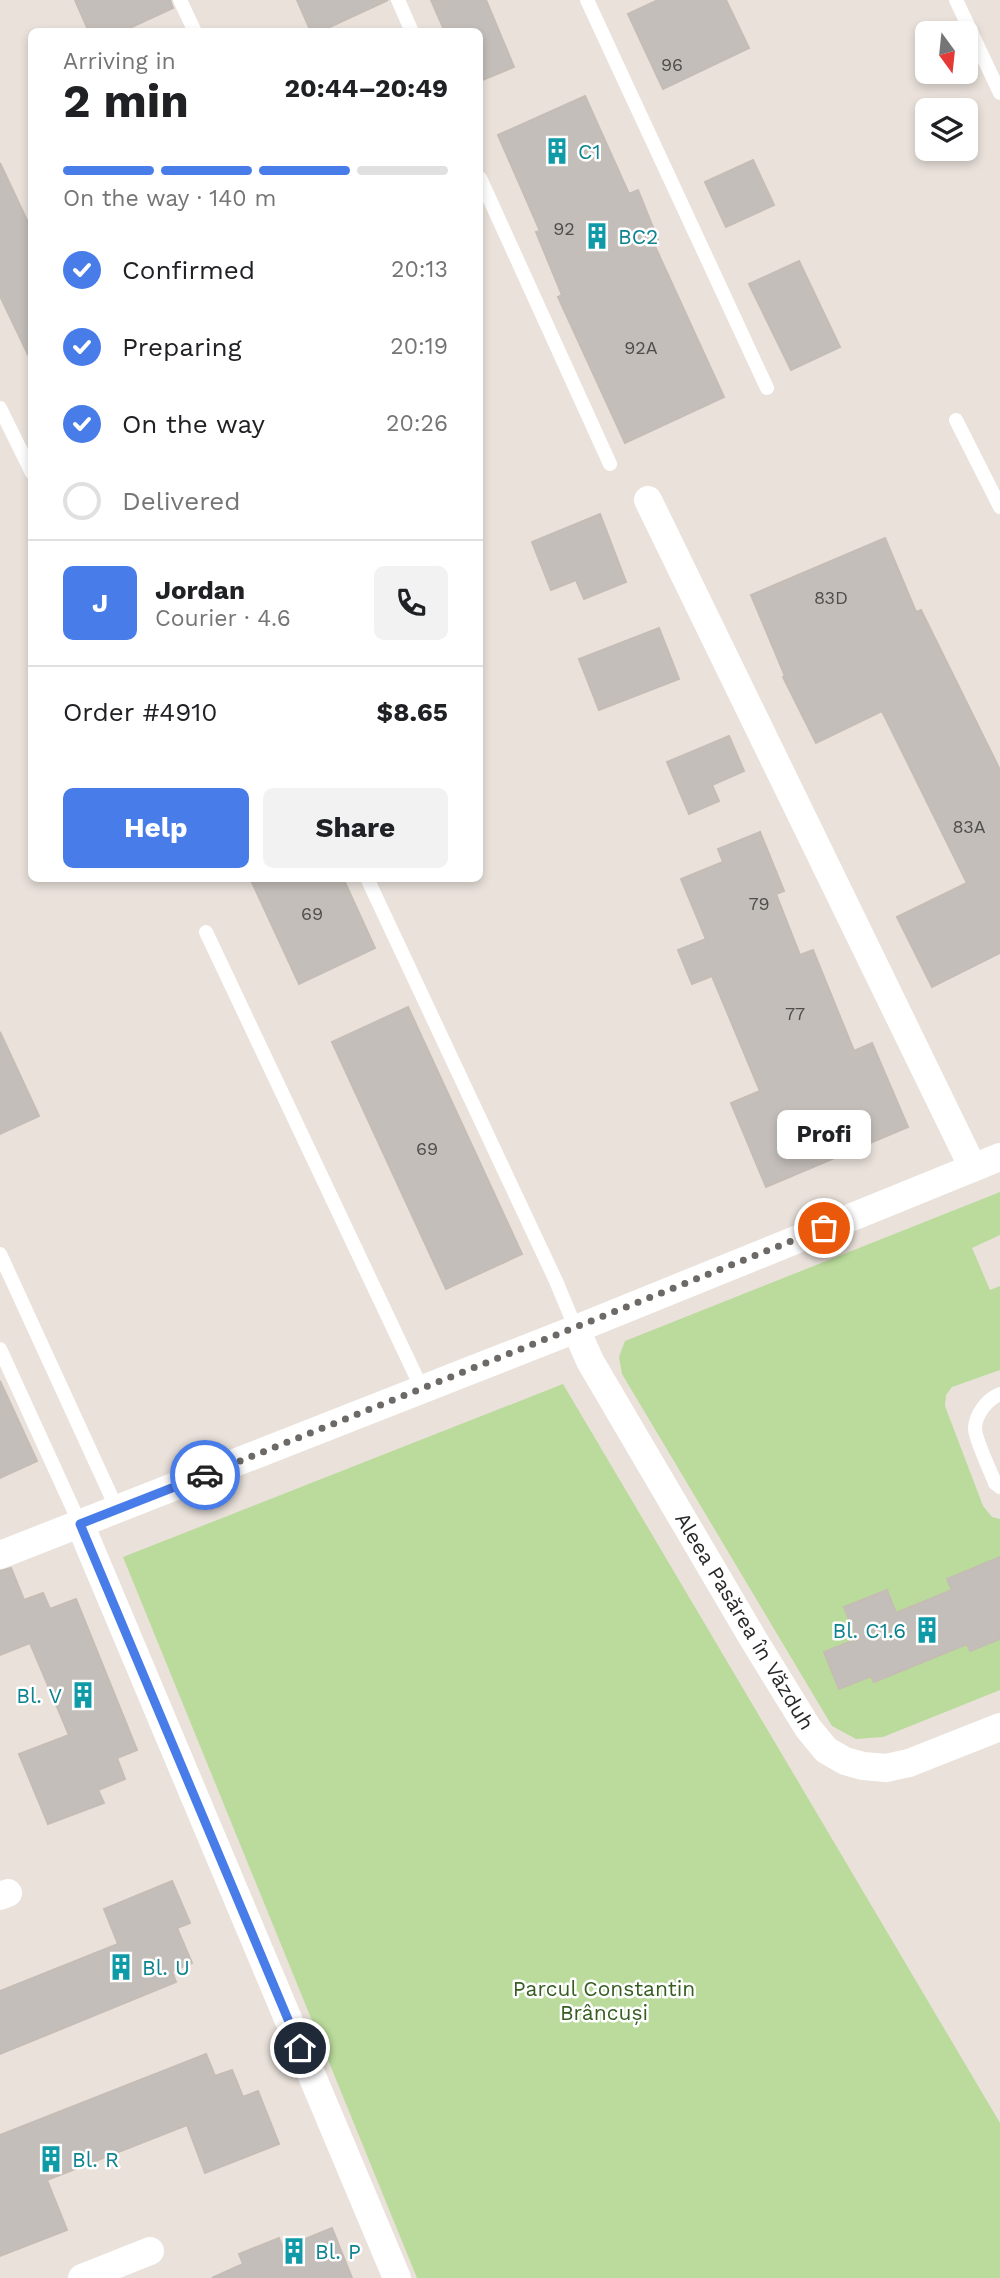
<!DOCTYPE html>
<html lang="en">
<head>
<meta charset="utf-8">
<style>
	body { margin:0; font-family:"Work Sans",sans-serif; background:#f2f2f2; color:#202124; height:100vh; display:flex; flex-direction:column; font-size:26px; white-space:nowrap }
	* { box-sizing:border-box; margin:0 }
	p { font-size:23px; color:#757577 }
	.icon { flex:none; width:38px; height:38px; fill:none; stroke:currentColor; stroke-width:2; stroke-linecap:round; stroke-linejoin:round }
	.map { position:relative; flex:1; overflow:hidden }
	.sheet { position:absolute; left:28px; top:28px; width:455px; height:854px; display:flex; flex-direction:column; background:#fff; border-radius:10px; box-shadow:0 4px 10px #0003 }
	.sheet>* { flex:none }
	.needle { width:46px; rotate:165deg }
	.controls { position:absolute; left:915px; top:21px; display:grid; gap:14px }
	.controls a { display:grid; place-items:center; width:63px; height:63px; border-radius:10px; background:#fff; box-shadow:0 4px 10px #0003; font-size:35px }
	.pin { position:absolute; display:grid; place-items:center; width:60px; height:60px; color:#fff; margin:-30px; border:4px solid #fff; border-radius:50%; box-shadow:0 2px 7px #0007 }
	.courier { position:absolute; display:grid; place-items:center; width:70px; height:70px; margin:-35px; border:5px solid #487ce8; border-radius:50%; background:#fff; color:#222; box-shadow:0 2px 9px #0007 }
	.bubble { position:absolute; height:49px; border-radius:10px; background:#fff; box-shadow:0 4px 10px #0003; font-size:23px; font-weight:700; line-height:49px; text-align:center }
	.overview em { font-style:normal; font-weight:700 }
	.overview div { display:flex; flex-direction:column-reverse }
	.overview { display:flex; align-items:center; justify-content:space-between; height:119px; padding:0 35px }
	h1 { font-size:46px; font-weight:700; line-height:52px }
	.bar { display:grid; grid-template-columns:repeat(4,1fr); gap:10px 7px; align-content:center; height:84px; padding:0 35px }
	.bar i { height:9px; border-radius:5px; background:#e0e0e0 }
	.bar .active { background:#487ce8 }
	.bar p { grid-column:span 4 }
	.line { display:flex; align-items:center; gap:18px; padding:0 35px; border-top:2px solid #e0e0e0 }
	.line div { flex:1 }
	.round { display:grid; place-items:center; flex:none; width:74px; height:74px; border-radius:10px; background:#f2f2f2 }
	ol { padding:0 35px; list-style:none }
	li { display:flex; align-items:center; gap:21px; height:77px }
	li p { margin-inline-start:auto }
	li .icon { padding:7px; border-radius:50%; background:#487ce8; color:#fff; stroke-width:4 }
	li:last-child { color:#757577 }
	li i { width:38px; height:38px; border:4px solid #e0e0e0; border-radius:50% }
	.action { display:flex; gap:14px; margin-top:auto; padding:14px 35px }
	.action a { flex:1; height:80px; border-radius:10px; background:#487ce8; color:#fff; font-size:28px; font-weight:700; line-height:80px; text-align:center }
	.action a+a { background:#f2f2f2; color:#202124 }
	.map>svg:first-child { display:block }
	.green { fill:#badb9b }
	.building { fill:#c4beba; stroke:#c4bcb5; stroke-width:2 }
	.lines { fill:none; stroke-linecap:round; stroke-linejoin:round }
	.service { stroke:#fff; stroke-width:14 }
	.minor { stroke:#fff; stroke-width:28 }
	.done { stroke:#6c6966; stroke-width:7; stroke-dasharray:0 12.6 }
	.route { stroke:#487ce8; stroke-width:9 }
	.labels { text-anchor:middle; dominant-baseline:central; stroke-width:5; stroke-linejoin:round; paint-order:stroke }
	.number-label { font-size:18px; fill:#4f4e4c }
	.culture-label { font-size:21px; fill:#0d838f; stroke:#fff; text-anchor:start }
	.street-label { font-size:21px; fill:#282828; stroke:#fff }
	.park-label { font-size:21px; fill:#355d20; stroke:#fff }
</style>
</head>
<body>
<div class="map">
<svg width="1000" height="2278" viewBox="0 0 1000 2278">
	<rect width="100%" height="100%" fill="#e9e1da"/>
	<!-- green -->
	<g class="green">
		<polygon points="1000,1192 1000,1235 972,1248 990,1290 1000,1286 1000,1370 952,1387 946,1395 945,1406 983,1506 992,1517 1000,1519 1000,1561 998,1558 948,1579 952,1590 900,1622 887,1590 845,1607 857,1639 824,1652 839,1689 871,1676 874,1682 967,1644 970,1651 1000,1639 1000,1690 883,1737 856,1739 832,1726 622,1374 619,1357 625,1341"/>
		<polygon points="563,1384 1000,2123 1000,2278 417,2278 123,1557"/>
	</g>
	<!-- building -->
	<g class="building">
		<polygon points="75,0 170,0 173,8 121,32 89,32"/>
		<polygon points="297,0 388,0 319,32 311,32"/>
		<polygon points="431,0 486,0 514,67 480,81 480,32 445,32"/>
		<polygon points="658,0 726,0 749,48 663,89 628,14"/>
		<polygon points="585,96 629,194 638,190 658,240 653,242 724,397 625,443 558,297 562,295 536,232 540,231 498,135"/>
		<polygon points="753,160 774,205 726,227 705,182"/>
		<polygon points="0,163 32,231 32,363 0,296"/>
		<polygon points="799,261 840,347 791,370 749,284"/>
		<polygon points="600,514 626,582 584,599 576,580 551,590 532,542"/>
		<polygon points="885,538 916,612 921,610 1000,770 1000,953 932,987 897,917 967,883 882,711 816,743 783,677 785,676 751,595"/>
		<polygon points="659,628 679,679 599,710 579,659"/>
		<polygon points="729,736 744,771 712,785 719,801 689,814 667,762"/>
		<polygon points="760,832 784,891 776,894 800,955 813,950 854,1051 872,1043 908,1127 766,1187 731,1103 760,1091 712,976 692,984 678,950 706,939 681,879 723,862 718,849"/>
		<polygon points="250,878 343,878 375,948 299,984"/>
		<polygon points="408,1007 522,1254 446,1289 332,1042"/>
		<polygon points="0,1032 39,1116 0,1134"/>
		<polygon points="0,1381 37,1461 0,1478"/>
		<polygon points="1000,1557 1000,1639 970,1651 967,1644 874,1682 871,1676 839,1689 824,1652 857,1639 844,1607 887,1590 896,1613 952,1590 947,1579"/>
		<polygon points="11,1568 24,1600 43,1593 50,1609 76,1599 137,1750 117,1758 125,1779 98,1790 104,1803 48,1824 19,1754 69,1735 30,1643 0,1655 0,1571"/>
		<polygon points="172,1881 190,1923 177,1928 192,1963 172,1971 176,1982 0,2054 0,1991 118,1944 104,1909"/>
		<polygon points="206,2054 215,2076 232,2070 243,2097 258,2091 279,2144 205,2173 187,2125 47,2180 67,2230 0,2256 0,2135"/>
		<polygon points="332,2228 352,2278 212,2278 243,2264 239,2254 279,2238 283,2248"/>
	</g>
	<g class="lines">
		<!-- service -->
		<g class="service">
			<polyline points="180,0 195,32"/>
			<polyline points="398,0 412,32"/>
			<polyline points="587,0 767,388"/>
			<polyline points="956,0 1000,93"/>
			<polyline points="480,178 610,464"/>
			<polyline points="0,408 32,473"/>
			<polyline points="956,420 1000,507"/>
			<polyline points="367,878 556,1281 576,1329"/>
			<polyline points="206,932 422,1389"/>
			<polyline points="0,1254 117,1509"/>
			<polyline points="0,1349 80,1524"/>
			<path d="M 1000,1394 C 987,1399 975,1415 975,1429 C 975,1439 991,1472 995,1483 L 1000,1487"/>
		</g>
		<!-- minor -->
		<g class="minor">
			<polyline points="648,500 973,1168"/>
			<polyline points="576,1329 590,1361 752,1637 808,1728 826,1750 845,1761 863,1766 886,1768 909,1763 1000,1727"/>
			<polyline points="80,1524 397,2278"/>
			<polyline points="0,1555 576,1329 1000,1157"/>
			<polyline points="0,1896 8,1893"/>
			<polyline points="82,2278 150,2251"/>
		</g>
	</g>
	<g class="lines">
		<!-- done -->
		<polyline class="done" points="205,1475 824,1228"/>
		<!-- route -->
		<polyline class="route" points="205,1475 80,1524 300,2048"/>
	</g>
	<!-- icons -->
	<defs>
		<symbol id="building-bare" viewBox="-9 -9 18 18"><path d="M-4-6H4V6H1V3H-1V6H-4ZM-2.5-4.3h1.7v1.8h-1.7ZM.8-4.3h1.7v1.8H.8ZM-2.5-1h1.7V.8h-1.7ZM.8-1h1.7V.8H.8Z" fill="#0f9aa8" stroke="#fff" stroke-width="2.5" paint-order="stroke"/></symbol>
	</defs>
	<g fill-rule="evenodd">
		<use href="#building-bare" x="538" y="132" width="38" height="38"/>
		<use href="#building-bare" x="578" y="217" width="38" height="38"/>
		<use href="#building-bare" x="908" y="1611" width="38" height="38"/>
		<use href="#building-bare" x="64" y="1676" width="38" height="38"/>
		<use href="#building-bare" x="102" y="1948" width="38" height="38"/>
		<use href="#building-bare" x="32" y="2140" width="38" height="38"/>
		<use href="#building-bare" x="275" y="2232" width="38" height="38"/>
	</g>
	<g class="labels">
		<!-- number labels -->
		<g class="number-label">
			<text x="672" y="64">96</text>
			<text x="564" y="228">92</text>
			<text x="641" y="347">92A</text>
			<text x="831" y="597">83D</text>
			<text x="969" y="826">83A</text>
			<text x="759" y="903">79</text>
			<text x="312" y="913">69</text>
			<text x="795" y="1013">77</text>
			<text x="427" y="1148">69</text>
		</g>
		<!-- culture labels -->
		<g class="culture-label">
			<text x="578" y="151">C1</text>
			<text x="618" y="236">BC2</text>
			<text x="906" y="1630" text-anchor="end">Bl. C1.6</text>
			<text x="62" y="1695" text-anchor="end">Bl. V</text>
			<text x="142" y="1967">Bl. U</text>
			<text x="72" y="2159">Bl. R</text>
			<text x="315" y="2251">Bl. P</text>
		</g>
		<!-- street labels -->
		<g class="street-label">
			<text transform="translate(745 1621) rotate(59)">Aleea Pasărea în Văzduh</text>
		</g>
		<!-- park labels -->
		<g class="park-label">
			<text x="604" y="1988">Parcul Constantin<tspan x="604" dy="24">Brâncuși</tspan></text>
		</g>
	</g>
</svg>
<div class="controls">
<a><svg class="needle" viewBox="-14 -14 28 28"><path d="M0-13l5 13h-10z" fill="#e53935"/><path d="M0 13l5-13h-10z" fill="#757577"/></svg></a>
<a><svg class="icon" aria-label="layers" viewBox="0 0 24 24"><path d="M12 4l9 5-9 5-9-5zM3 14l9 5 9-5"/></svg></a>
</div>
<div class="pin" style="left:824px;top:1228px;background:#ea580c"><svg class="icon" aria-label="bag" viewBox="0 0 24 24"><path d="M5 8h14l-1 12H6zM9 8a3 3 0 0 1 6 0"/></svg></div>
<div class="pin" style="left:300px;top:2048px;background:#1f2937"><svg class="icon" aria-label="home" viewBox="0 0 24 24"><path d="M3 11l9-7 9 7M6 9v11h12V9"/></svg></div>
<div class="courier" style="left:205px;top:1475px"><svg class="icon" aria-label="car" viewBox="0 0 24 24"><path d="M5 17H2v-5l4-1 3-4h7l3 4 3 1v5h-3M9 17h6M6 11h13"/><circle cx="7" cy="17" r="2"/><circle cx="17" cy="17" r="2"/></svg></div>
<div class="bubble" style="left:777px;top:1110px;width:94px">Profi</div>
<section class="sheet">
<div class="overview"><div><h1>2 min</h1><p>Arriving in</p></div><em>20:44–20:49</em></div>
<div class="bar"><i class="active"></i><i class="active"></i><i class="active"></i><i></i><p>On the way · 140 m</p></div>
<ol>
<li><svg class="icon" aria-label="check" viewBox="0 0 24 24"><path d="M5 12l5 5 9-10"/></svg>Confirmed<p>20:13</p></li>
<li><svg class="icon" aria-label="check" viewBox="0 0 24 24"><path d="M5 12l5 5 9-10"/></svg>Preparing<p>20:19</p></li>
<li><svg class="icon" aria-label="check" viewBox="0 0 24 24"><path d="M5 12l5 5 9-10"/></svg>On the way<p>20:26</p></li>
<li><i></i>Delivered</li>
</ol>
<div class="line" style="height:126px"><b class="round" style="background:#487ce8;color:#fff">J</b><div><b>Jordan</b><p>Courier · 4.6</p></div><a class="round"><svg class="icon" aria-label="phone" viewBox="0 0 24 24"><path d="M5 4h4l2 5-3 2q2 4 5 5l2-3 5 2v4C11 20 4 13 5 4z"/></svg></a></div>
<div class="line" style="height:91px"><div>Order #4910</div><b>$8.65</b></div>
<div class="action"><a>Help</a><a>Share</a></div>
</section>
</div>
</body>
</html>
